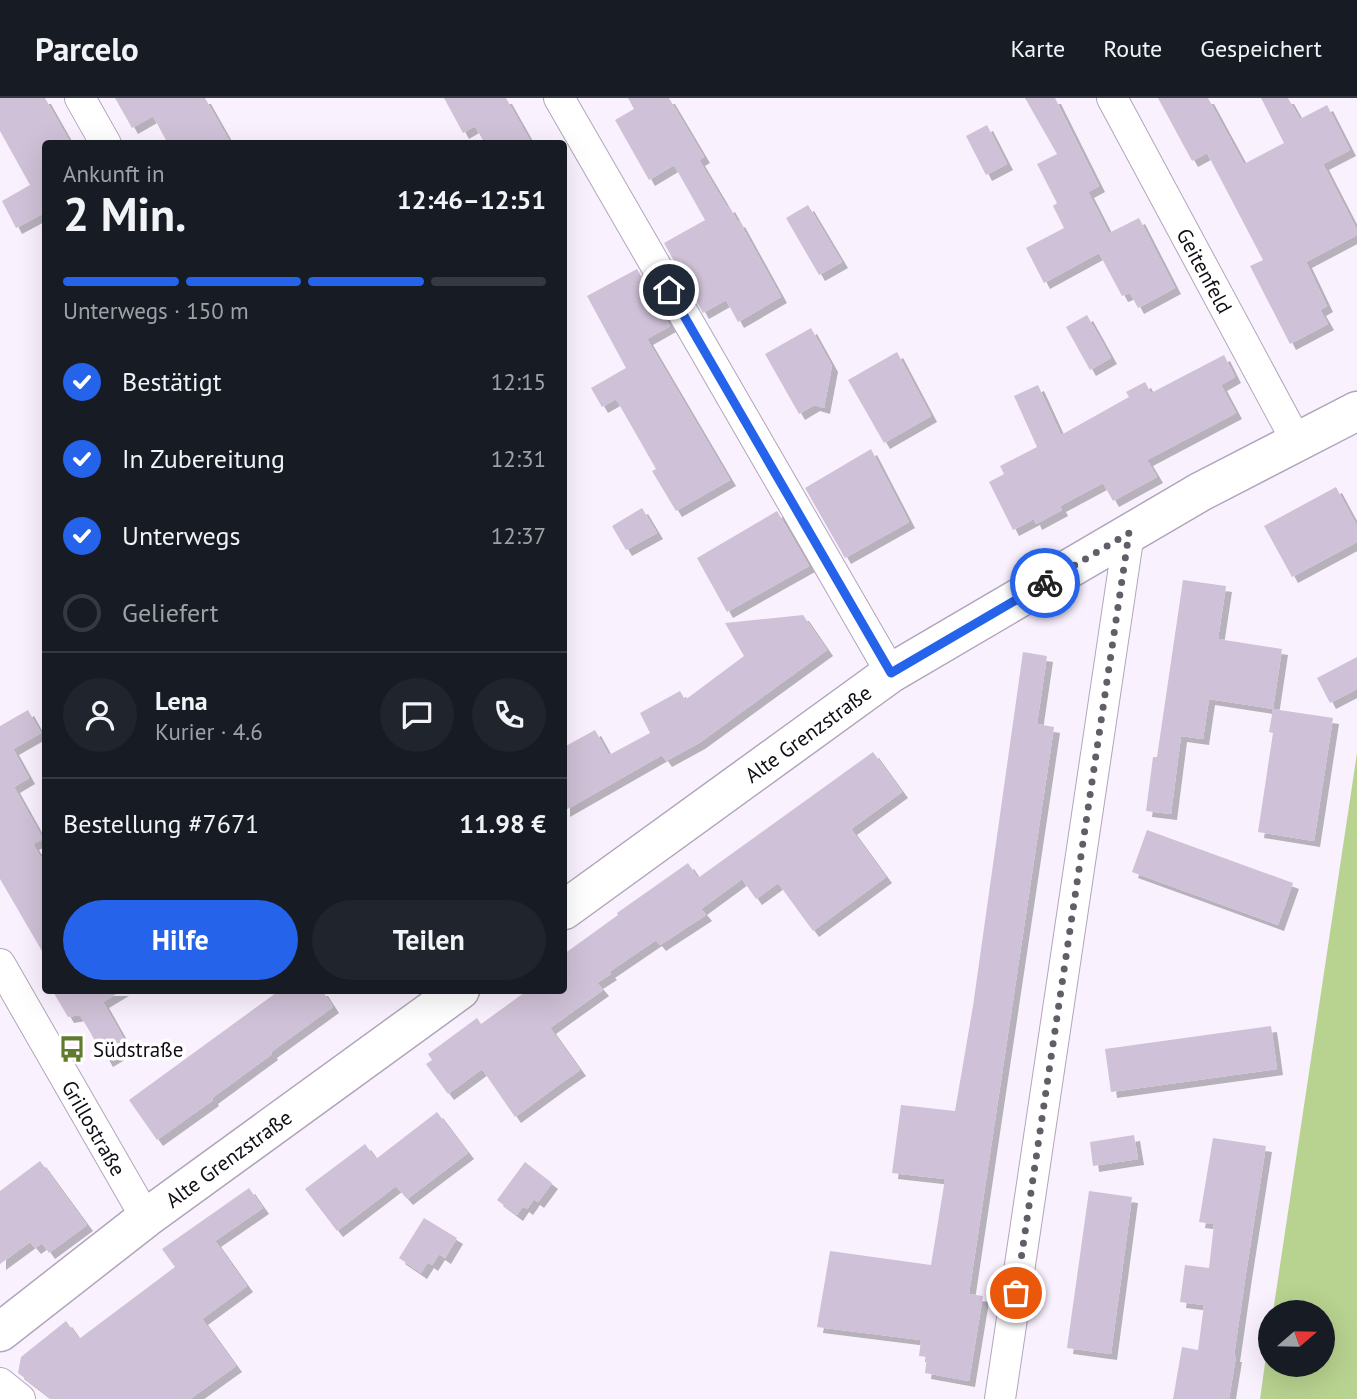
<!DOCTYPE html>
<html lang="de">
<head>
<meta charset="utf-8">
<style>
	body { margin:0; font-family:"PT Sans",sans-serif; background:#20242c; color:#f1f3f6; height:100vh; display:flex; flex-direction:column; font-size:26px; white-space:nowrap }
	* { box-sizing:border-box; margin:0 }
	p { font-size:23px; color:#9ea1a6 }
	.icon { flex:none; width:38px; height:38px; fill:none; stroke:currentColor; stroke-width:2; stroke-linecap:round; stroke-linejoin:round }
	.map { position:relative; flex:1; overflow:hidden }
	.drawer { position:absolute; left:42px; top:42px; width:525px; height:854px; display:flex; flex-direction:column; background:#171b24; border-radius:7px; box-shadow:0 7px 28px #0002 }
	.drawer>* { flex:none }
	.needle { width:46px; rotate:70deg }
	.fabs { position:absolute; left:1258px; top:1202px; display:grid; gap:14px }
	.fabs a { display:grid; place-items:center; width:77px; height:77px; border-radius:50%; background:#171b24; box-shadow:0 7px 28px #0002; font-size:35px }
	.pin { position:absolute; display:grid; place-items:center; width:60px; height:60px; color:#fff; margin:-30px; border:4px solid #fff; border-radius:50%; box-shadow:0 2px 7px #0007 }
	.courier { position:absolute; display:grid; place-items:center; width:70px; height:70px; margin:-35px; border:5px solid #2563eb; border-radius:50%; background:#fff; color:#222; box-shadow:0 2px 9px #0007 }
	.head em { font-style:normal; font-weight:600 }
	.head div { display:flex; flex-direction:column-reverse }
	.head { display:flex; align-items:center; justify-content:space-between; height:119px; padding:0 21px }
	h1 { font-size:46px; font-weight:600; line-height:52px }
	.bar { display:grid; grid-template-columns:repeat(4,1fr); gap:10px 7px; align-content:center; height:84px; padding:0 21px }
	.bar i { height:9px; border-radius:5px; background:#363941 }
	.bar .active { background:#2563eb }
	.bar p { grid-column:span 4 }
	.line { display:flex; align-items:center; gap:18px; padding:0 21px; border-top:2px solid #363941 }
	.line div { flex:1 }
	.round { display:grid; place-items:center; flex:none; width:74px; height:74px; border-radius:37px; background:#20242c }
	ol { padding:0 21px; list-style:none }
	li { display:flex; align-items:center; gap:21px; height:77px }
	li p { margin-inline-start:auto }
	li .icon { padding:7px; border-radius:50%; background:#2563eb; color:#fff; stroke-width:4 }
	li:last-child { color:#9ea1a6 }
	li i { width:38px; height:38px; border:4px solid #363941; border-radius:50% }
	.action { display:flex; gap:14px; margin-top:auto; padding:14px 21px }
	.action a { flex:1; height:80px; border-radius:42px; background:#2563eb; color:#fff; font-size:28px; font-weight:600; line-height:80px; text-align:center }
	.action a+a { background:#20242c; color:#f1f3f6 }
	header { display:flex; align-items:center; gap:42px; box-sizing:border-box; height:98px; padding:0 35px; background:#171b24; border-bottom:2px solid #363941 }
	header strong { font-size:33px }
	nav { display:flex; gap:38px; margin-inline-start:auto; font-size:24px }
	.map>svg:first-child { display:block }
	.garden { fill:#b8d28f }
	.building { fill:#cfc1d7; filter:url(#shadow) }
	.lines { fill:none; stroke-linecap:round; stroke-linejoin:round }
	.street-casing { stroke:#b2a5bb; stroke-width:32 }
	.secondary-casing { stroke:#b2a5bb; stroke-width:41 }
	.street { stroke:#fff; stroke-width:30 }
	.secondary { stroke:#fff; stroke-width:38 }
	.done { stroke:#635d67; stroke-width:7; stroke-dasharray:0 12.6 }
	.route { stroke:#2563eb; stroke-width:9 }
	.labels { text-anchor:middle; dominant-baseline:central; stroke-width:7; stroke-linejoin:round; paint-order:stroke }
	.street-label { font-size:21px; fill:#120e15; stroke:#fff }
	.poi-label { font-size:21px; fill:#120e15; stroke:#fff; text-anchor:start }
</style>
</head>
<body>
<header>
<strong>Parcelo</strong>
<nav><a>Karte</a><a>Route</a><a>Gespeichert</a></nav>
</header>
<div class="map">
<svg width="1357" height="1301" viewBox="0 0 1357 1301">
	<defs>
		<filter id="shadow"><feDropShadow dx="6" dy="6" stdDeviation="0" flood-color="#0004"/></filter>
	</defs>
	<rect width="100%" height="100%" fill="#faf1ff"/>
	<!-- garden -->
	<polygon class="garden" points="1357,655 1357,1301 1260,1301 1270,1230 1270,1267 1323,1267 1323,1214 1273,1214"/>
	<!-- building -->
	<g class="building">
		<polygon points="0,0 45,0 71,46 46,46 46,114 16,130 2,103 30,87 0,33"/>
		<polygon points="115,0 205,0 231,46 168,46 153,18 132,30"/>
		<polygon points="444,0 506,0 532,46 485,46 475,28 463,35"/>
		<polygon points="628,0 669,0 704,59 699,62 727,109 729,108 738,124 739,123 781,199 738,224 726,202 703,215 664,145 705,122 674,67 649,82 615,22 634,11"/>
		<polygon points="1025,0 1055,0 1099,88 1088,94 1109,135 1139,120 1175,190 1138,210 1130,195 1122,198 1099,155 1044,185 1026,150 1064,130 1053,108 1057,105 1037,66 1057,56"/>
		<polygon points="1158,0 1208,0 1244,66 1284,45 1261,0 1288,0 1300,21 1327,7 1350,52 1323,66 1357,132 1357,137 1306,164 1327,208 1320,212 1328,226 1290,246 1250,168 1263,162 1207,55 1192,63"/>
		<polygon points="987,27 1007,66 986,77 966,38"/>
		<polygon points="808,107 842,164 819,177 786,120"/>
		<polygon points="637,171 670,228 647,241 730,382 676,413 652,373 656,371 616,301 602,309 591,290 626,270 587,198"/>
		<polygon points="1087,217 1111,260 1090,272 1066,229"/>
		<polygon points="811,230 832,268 824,310 814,307 799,316 765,256"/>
		<polygon points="897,254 931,318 884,345 848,282"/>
		<polygon points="1224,257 1235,279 1221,287 1236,315 1147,362 1157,379 1113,403 1103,385 1060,408 1062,412 1036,426 1034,421 1013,432 989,384 1004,376 1000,368 1037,349 1014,298 1038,287 1061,337 1129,299 1126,294 1145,284 1151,295"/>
		<polygon points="871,351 909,424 845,460 805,390"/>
		<polygon points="1336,389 1357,428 1357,444 1292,479 1264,428"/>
		<polygon points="642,410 657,435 626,452 612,428"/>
		<polygon points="777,413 809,468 727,514 697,460"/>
		<polygon points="1183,482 1226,488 1218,541 1282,551 1273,611 1209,601 1203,641 1181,638 1171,716 1146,713 1153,659 1157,659"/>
		<polygon points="803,517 827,552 699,645 666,663 662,657 564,713 564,649 595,632 609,657 650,635 640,615 680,593 685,602 744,558 725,525"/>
		<polygon points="1023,554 1047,558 1037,626 1054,629 969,1196 983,1198 969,1283 925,1275 927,1259 919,1258 921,1242 817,1229 830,1153 931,1167 945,1081 892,1075 901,1007 955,1013 973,908"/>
		<polygon points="1357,559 1357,591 1330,605 1317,580"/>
		<polygon points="1273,611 1333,620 1314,743 1258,734 1273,635 1269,634"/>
		<polygon points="28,612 41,635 13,651 29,680 14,689 43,741 33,746 46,768 46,860 0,781 0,628"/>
		<polygon points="873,654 902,694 851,731 886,779 813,833 778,785 756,801 742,781 701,811 706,817 660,847 656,842 609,874 611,876 597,885 603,892 550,930 580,972 560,986 515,1019 482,971 448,996 426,966 432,962 428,956 477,920 481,926 528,892 564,892 564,856 618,817 617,815 688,765 698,780"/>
		<polygon points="1147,732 1293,785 1278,827 1132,774"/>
		<polygon points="52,892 123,892 103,904 129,950 107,963 80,917 68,919"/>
		<polygon points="280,892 322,892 333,909 271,954 272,956 212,1000 213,1002 157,1042 129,1002"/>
		<polygon points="1271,928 1277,971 1111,994 1105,951"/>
		<polygon points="437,1014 468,1055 407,1101 396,1088 337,1133 305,1091 365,1046 376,1061"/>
		<polygon points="1134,1037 1138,1061 1093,1068 1090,1044"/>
		<polygon points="1213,1040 1266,1048 1246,1175 1234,1258 1236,1258 1229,1301 1173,1301 1182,1249 1198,1252 1204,1207 1180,1204 1185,1167 1209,1170 1214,1126 1199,1124"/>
		<polygon points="40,1063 87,1127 49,1155 42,1145 35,1150 30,1144 0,1166 0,1093"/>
		<polygon points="525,1064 552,1085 538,1104 534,1101 527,1111 523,1108 517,1117 497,1102"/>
		<polygon points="249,1090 263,1110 215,1143 247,1188 202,1221 236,1268 190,1301 52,1301 18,1275 21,1259 66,1223 79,1241 175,1169 162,1151"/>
		<polygon points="1089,1093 1132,1099 1111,1256 1067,1250"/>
		<polygon points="424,1120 457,1140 445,1160 439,1156 432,1167 428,1164 421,1175 399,1160"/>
	</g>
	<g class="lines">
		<defs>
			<g id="street">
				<polyline points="80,0 106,46"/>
				<polyline points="559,0 891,575"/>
				<path id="s1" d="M 1112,0 L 1297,344"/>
				<path id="s2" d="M 0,866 L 146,1120"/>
				<polyline points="0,1285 20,1301"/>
				<polyline points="1000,1301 1129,435"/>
			</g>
			<g id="secondary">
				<path id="s3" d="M 564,812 L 891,575 L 1200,394 L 1357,313"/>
				<path id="s4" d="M 0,1234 L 146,1120 L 460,892"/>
			</g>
		</defs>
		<!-- street casing -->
		<use href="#street" class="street-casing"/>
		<!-- secondary casing -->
		<use href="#secondary" class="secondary-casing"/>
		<!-- street -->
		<use href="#street" class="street"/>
		<!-- secondary -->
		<use href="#secondary" class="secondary"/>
	</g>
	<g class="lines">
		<!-- done -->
		<polyline class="done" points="1016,1195 1129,435 1045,485"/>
		<!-- route -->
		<polyline class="route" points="669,192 891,575 1045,485"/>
	</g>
	<!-- icons -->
	<defs>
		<symbol id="bus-bare" viewBox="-9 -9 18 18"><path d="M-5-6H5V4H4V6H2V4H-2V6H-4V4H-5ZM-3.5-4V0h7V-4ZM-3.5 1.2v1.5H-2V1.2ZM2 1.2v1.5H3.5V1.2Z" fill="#607a2e" stroke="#fff" stroke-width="2.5" paint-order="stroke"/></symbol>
	</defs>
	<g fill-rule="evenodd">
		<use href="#bus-bare" x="53" y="932" width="38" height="38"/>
	</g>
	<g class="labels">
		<!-- street labels -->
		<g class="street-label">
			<text stroke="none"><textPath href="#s1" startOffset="196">Geitenfeld</textPath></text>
			<text stroke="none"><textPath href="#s3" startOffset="301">Alte Grenzstraße</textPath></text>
			<text stroke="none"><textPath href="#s2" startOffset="189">Grillostraße</textPath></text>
			<text stroke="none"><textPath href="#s4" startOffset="287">Alte Grenzstraße</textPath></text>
		</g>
		<!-- poi labels -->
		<g class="poi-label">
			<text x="93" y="951">Südstraße</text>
		</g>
	</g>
</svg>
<div class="fabs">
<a><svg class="needle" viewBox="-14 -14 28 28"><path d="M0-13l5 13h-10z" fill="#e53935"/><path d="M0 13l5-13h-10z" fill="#9ea1a6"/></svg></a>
</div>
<div class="pin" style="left:1016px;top:1195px;background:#ea580c"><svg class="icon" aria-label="bag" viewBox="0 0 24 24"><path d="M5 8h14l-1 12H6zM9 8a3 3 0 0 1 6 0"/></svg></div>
<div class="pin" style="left:669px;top:192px;background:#1f2937"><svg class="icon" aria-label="home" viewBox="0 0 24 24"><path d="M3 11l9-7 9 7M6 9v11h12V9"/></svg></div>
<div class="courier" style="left:1045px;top:485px"><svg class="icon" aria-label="bike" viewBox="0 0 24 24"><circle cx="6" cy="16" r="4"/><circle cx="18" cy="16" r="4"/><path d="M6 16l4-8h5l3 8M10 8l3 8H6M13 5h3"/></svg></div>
<section class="drawer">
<div class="head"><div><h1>2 Min.</h1><p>Ankunft in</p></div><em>12:46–12:51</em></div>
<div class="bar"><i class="active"></i><i class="active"></i><i class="active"></i><i></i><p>Unterwegs · 150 m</p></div>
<ol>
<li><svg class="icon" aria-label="check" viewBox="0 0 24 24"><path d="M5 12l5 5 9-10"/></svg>Bestätigt<p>12:15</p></li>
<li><svg class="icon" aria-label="check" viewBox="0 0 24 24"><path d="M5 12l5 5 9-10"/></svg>In Zubereitung<p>12:31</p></li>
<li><svg class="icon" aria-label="check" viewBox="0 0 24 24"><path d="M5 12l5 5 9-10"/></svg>Unterwegs<p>12:37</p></li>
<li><i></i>Geliefert</li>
</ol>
<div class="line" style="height:126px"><a class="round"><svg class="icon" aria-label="person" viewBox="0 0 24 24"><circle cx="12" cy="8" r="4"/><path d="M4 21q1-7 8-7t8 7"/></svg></a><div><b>Lena</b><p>Kurier · 4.6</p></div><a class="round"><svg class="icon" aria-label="chat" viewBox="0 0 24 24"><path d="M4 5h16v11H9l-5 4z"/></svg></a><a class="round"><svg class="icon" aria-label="phone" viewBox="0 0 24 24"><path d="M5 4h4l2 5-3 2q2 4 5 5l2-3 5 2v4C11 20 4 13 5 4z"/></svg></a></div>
<div class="line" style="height:91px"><div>Bestellung #7671</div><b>11.98 €</b></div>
<div class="action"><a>Hilfe</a><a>Teilen</a></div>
</section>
</div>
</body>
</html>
